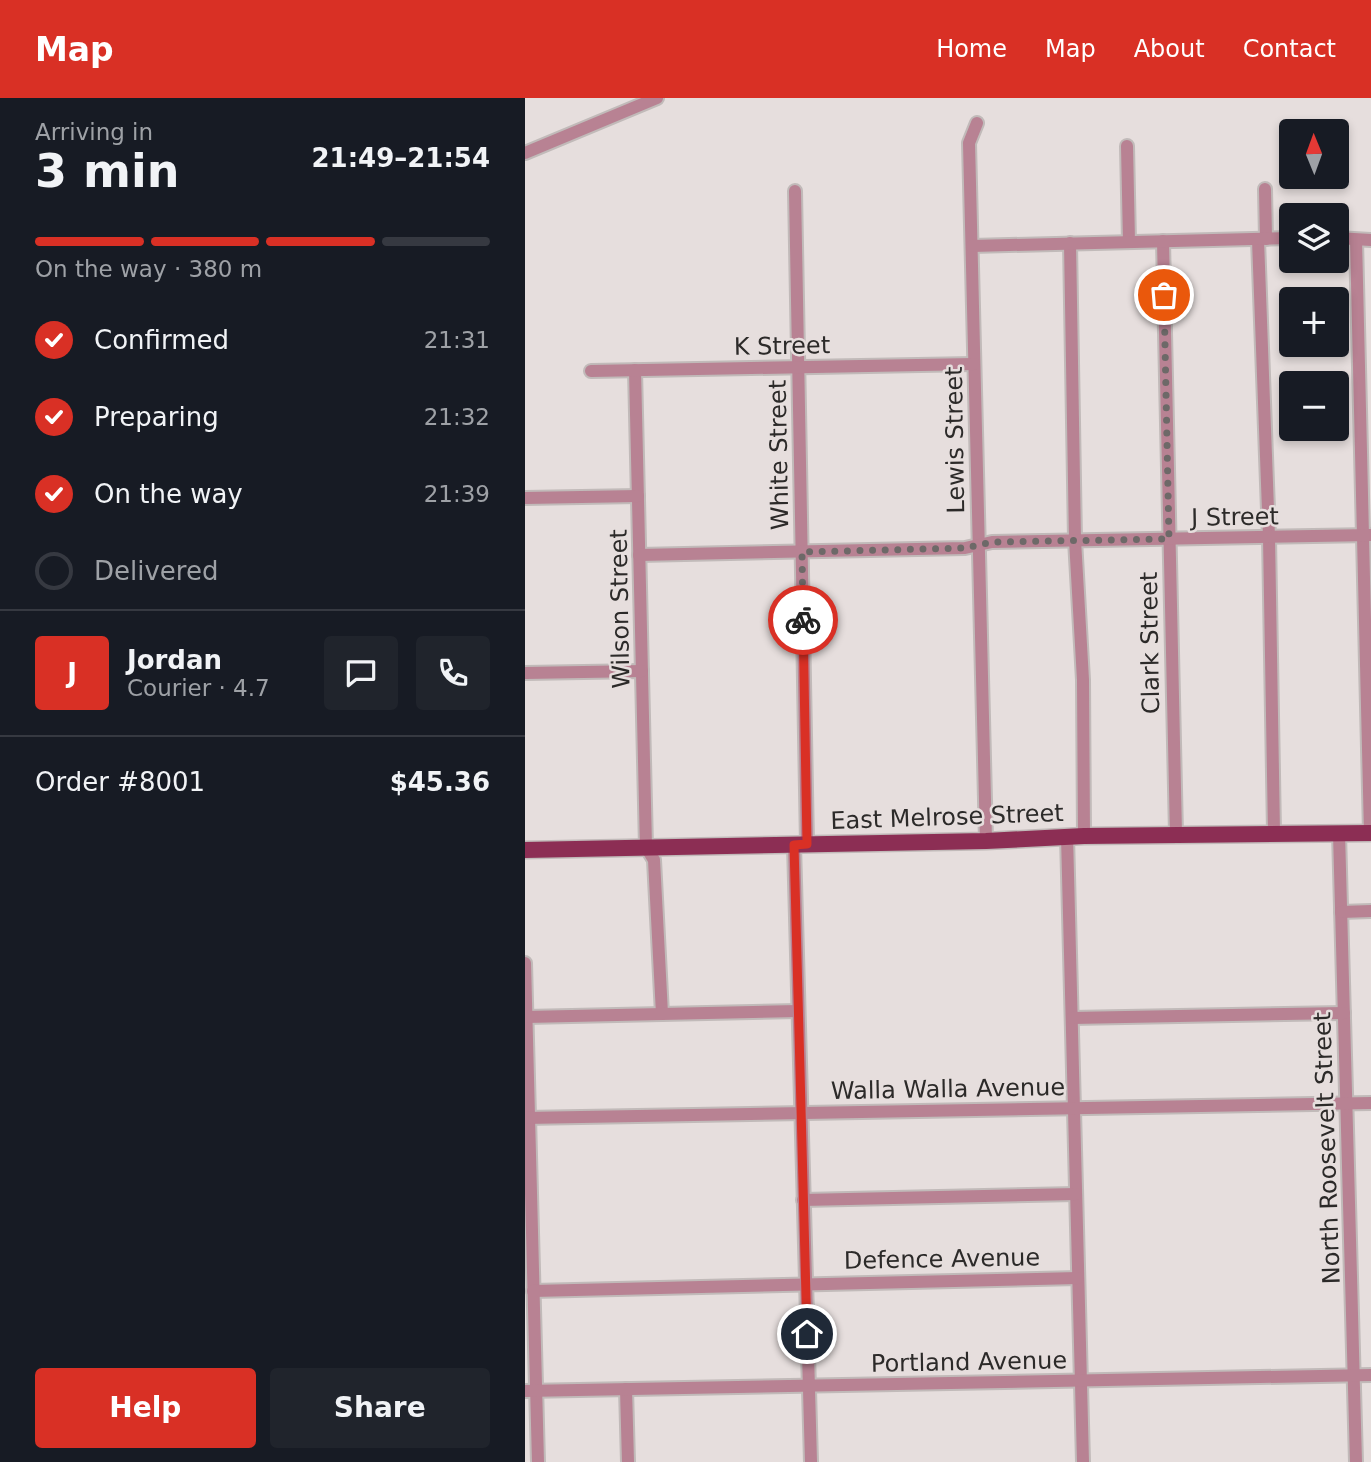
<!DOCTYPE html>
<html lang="en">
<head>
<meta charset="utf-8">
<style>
	body { margin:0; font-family:"DejaVu Sans",sans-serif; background:#20242c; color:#f1f3f6; height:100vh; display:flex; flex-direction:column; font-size:26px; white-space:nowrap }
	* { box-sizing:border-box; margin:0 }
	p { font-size:23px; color:#9ea1a6 }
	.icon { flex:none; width:38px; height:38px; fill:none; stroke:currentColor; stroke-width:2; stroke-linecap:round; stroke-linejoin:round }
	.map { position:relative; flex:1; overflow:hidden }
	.panel { display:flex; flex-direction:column; background:#171b24; width:525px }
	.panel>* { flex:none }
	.needle { width:46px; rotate:359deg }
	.fabs { position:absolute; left:754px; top:21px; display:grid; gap:14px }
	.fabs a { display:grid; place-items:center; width:70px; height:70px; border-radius:7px; background:#171b24; box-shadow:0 4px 10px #0003; font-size:35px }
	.pin { position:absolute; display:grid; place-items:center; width:60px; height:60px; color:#fff; margin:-30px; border:4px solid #fff; border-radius:50%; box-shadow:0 2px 7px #0007 }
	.courier { position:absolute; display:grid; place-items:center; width:70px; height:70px; margin:-35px; border:5px solid #d93025; border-radius:50%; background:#fff; color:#222; box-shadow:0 2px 9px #0007 }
	.summary em { font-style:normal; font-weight:600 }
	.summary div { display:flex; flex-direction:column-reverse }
	.summary { display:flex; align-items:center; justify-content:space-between; height:119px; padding:0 35px }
	h1 { font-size:46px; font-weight:600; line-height:52px }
	.bar { display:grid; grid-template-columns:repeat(4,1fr); gap:10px 7px; align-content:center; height:84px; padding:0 35px }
	.bar i { height:9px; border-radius:5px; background:#363941 }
	.bar .on { background:#d93025 }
	.bar p { grid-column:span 4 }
	.line { display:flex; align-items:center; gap:18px; padding:0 35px; border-top:2px solid #363941 }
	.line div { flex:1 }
	.round { display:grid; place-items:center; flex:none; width:74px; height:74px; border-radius:7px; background:#20242c }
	ol { padding:0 35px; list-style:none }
	li { display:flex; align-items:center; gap:21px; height:77px }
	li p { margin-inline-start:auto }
	li .icon { padding:7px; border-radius:50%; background:#d93025; color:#fff; stroke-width:4 }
	li:last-child { color:#9ea1a6 }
	li i { width:38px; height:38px; border:4px solid #363941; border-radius:50% }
	.cta { display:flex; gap:14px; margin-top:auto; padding:14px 35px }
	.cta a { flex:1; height:80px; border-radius:7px; background:#d93025; color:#fff; font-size:28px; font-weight:600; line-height:80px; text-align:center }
	.cta a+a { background:#20242c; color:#f1f3f6 }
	header { display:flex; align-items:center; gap:42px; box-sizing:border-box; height:98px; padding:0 35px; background:#d93025; color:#fff }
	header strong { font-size:33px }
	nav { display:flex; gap:38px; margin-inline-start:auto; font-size:24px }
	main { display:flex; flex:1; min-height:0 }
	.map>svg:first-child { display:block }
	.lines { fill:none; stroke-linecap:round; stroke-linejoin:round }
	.minor-casing { stroke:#c1bab9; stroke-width:16 }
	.major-casing { stroke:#c1bab9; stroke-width:19 }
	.minor { stroke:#b88293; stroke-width:12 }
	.major { stroke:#8c2e54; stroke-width:16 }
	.done { stroke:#6d6968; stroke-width:7; stroke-dasharray:0 12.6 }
	.route { stroke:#d93025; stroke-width:9 }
	.labels { text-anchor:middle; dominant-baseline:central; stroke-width:5; stroke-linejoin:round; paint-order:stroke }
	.street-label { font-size:24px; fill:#2c2a29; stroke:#e6dedd }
</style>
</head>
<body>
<header>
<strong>Map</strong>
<nav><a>Home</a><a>Map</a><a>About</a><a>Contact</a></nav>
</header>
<main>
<section class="panel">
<div class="summary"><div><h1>3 min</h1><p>Arriving in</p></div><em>21:49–21:54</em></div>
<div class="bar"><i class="on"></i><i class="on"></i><i class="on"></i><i></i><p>On the way · 380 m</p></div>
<ol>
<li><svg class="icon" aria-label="check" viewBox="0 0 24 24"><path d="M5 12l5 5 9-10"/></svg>Confirmed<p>21:31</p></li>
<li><svg class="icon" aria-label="check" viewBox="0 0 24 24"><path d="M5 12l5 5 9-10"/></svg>Preparing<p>21:32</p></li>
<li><svg class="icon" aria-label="check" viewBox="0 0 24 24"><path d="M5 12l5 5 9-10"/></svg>On the way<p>21:39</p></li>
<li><i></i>Delivered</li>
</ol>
<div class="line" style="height:126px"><b class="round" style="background:#d93025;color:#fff">J</b><div><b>Jordan</b><p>Courier · 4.7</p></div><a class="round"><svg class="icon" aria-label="chat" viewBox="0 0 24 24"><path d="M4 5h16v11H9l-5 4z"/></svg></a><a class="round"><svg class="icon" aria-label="phone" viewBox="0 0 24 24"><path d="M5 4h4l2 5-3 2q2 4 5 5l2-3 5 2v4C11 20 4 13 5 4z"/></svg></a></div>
<div class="line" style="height:91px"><div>Order #8001</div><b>$45.36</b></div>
<div class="cta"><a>Help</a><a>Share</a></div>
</section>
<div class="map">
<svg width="846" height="1364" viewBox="0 0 846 1364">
	<rect width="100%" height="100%" fill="#e6dedd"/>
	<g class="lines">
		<defs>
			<g id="minor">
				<polyline points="452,25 444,45 461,743"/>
				<polyline points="602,48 604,144"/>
				<polyline points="0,55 132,0"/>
				<polyline points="740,91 741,141"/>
				<polyline points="270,93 282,746"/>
				<polyline points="812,140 846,142"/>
				<polyline points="733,142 744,439 749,735"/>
				<polyline points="831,142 845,735"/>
				<polyline points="638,143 651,736"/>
				<polyline points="545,145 550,442 558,582 559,738"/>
				<polyline points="447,148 766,140"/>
				<polyline points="110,272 121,749 129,762 137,916"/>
				<polyline points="66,273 449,266"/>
				<polyline points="0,400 113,398"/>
				<polyline points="114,457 440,450 467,444 846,437"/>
				<polyline points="0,575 117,573"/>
				<polyline points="814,735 831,1364"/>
				<polyline points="542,738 558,1364"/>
				<polyline points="269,747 286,1364"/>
				<polyline points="816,814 846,813"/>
				<polyline points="0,865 13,1364"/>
				<polyline points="1,919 273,913"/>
				<polyline points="547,920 819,915"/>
				<polyline points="0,1020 846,1005"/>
				<polyline points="278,1102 551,1096"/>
				<polyline points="8,1193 553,1180"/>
				<polyline points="101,1291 103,1364"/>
				<polyline points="0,1293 846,1277"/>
			</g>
			<polyline id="major" points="0,752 461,743 559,738 846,735"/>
		</defs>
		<!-- minor casing -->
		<use href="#minor" class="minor-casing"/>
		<!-- major casing -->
		<use href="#major" class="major-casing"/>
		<!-- minor -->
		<use href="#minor" class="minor"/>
		<!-- major -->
		<use href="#major" class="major"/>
	</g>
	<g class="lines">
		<!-- done -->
		<polyline class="done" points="278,522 277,454 440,450 467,444 644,441 639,197"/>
		<!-- route -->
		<polyline class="route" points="278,522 282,746 269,747 282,1236"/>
	</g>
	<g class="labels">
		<!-- street labels -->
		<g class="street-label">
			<text transform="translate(257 248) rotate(-1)">K Street</text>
			<text transform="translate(430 342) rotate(-91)">Lewis Street</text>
			<text transform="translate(254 357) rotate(-91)">White Street</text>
			<text transform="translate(710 419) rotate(-1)">J Street</text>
			<text transform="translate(95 511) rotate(-91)">Wilson Street</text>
			<text transform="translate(625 545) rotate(-91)">Clark Street</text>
			<text transform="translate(422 719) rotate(-2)">East Melrose Street</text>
			<text transform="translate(423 991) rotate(-1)">Walla Walla Avenue</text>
			<text transform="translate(802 1050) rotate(-92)">North Roosevelt Street</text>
			<text transform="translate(417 1161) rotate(-1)">Defence Avenue</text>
			<text transform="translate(444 1264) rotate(-1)">Portland Avenue</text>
		</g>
	</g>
</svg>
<div class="fabs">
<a><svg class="needle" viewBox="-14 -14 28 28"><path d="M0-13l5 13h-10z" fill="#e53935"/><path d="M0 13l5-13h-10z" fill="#9ea1a6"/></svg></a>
<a><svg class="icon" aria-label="layers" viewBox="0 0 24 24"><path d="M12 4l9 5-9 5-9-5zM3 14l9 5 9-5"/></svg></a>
<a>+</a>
<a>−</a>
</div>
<div class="pin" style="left:639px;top:197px;background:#ea580c"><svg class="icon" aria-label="bag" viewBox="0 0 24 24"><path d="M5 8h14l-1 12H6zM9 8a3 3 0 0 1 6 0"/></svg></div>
<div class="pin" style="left:282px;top:1236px;background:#1f2937"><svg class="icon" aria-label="home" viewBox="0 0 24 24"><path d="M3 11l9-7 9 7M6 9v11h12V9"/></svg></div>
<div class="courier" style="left:278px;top:522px"><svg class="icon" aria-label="bike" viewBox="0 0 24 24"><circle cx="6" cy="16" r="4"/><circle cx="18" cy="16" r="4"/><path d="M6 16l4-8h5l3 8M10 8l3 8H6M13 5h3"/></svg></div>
</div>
</main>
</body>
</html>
